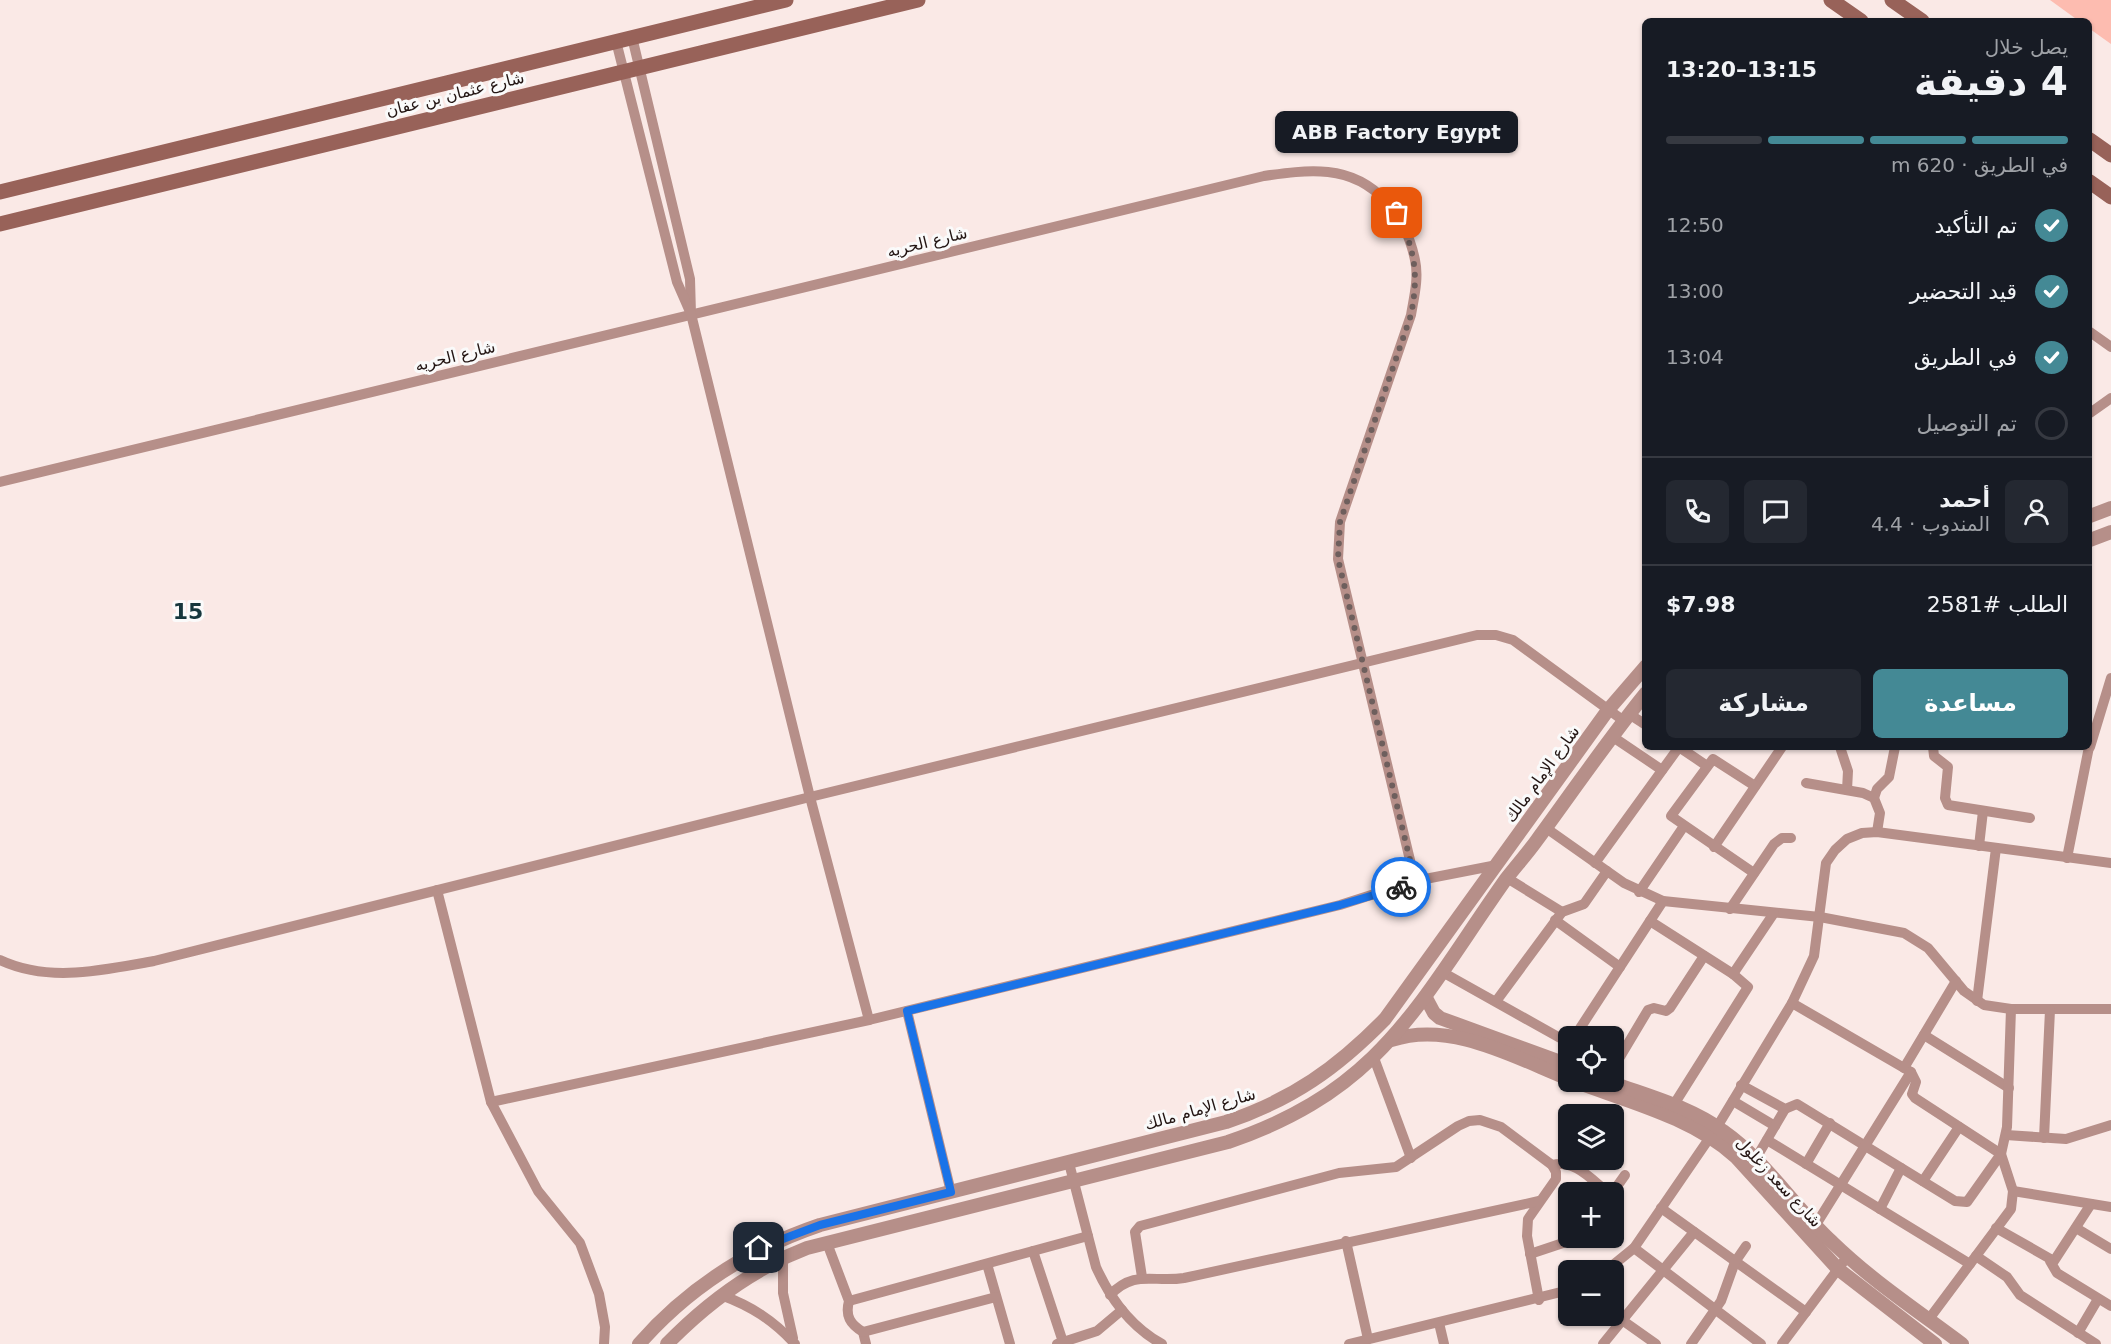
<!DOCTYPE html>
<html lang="ar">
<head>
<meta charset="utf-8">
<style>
	body { margin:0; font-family:"DejaVu Sans","Noto Naskh Arabic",sans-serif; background:#242831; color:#f1f3f6; direction:rtl; height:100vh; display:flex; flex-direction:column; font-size:22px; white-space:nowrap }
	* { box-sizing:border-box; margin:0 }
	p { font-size:20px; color:#9ea1a6 }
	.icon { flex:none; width:33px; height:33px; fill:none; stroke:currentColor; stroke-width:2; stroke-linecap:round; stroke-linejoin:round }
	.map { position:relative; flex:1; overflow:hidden; direction:ltr }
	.drawer { position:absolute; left:1642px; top:18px; width:450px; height:732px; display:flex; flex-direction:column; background:#171b24; border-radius:9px; box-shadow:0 2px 4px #0004; direction:rtl }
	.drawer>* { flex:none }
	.controls { position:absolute; left:1558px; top:1026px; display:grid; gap:12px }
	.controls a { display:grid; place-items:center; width:66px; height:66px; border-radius:9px; background:#171b24; box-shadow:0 2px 4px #0004; font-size:30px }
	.pin { position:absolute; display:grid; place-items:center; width:51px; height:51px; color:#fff; margin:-26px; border-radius:12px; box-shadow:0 3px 9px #0006 }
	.courier { position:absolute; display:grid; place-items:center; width:60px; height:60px; margin:-30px; border:4px solid #1a73e8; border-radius:50%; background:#fff; color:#222; box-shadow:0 2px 8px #0007 }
	.bubble { position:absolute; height:42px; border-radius:9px; background:#171b24; box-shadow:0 2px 4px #0004; font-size:20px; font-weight:700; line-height:42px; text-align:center; direction:rtl }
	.headline em { font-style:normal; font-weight:700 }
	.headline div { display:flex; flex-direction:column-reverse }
	.headline { display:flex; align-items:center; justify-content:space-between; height:102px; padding:0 24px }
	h1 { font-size:39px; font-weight:700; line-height:45px }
	.bar { display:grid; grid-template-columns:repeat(4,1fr); gap:9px 6px; align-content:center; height:72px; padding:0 24px }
	.bar i { height:8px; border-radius:4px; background:#363941 }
	.bar .on { background:#448995 }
	.bar p { grid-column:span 4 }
	.line { display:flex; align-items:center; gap:15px; padding:0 24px; border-top:2px solid #363941 }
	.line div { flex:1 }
	.round { display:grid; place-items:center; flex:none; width:63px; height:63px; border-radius:9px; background:#242831 }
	ol { padding:0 24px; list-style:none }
	li { display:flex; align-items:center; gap:18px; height:66px }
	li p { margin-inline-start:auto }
	li .icon { padding:6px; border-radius:50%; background:#448995; color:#fff; stroke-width:4 }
	li:last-child { color:#9ea1a6 }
	li i { width:33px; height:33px; border:3px solid #363941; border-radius:50% }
	.cta { display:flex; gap:12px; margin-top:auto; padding:12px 24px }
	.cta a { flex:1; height:69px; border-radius:9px; background:#448995; color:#fff; font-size:24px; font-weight:700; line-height:69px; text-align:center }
	.cta a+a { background:#242831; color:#f1f3f6 }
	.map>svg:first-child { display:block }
	.green { fill:#fdbcb0 }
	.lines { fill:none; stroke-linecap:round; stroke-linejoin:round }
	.minor { stroke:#b68f89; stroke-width:10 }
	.tertiary { stroke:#b68f89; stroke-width:14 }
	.secondary { stroke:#986259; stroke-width:15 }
	.done { stroke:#6e5f5d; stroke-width:6; stroke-dasharray:0 10.8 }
	.route { stroke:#1a73e8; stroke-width:8 }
	.labels { text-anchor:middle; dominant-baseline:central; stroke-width:6; stroke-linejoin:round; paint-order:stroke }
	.street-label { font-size:16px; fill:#231513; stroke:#fafafa }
	.district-label { font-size:22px; font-weight:bold; fill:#16373d; stroke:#fafafa }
</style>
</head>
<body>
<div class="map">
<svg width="2111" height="1344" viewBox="0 0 2111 1344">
	<rect width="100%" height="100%" fill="#fae9e6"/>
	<!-- green -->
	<polygon class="green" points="2050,0 2111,0 2111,44 2090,29 2090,21 2079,21"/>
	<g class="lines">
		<!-- minor -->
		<g class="minor">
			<polyline points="632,37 690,279 691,314"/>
			<polyline points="2090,332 2111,347"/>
			<polyline points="2090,413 2111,398"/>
			<path d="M 0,482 L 1264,176 C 1285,173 1306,170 1328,172 C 1376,177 1406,216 1415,260 C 1419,278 1414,297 1411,315 L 1340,522 L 1338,559 L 1415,881 L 1340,905 L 869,1020"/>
			<polyline points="1629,714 1646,725"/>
			<polyline points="1613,737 1662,770"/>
			<polyline points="1679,747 1707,766"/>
			<polyline points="1840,747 1848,771 1847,790"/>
			<polyline points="1933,747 1934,756 1948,767 1945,798 1948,805 2030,818"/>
			<polyline points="2090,747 2111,678"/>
			<polyline points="1806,783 1863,793 1874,798 1880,813 1877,832"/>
			<polyline points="1874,798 1877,789 1889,777 1895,747"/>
			<polyline points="1546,828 1624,883 1663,901 1820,917 1904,933 1928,948 1964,991 1984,1005 2011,1009 2111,1009"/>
			<polyline points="1979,846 1983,811"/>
			<polyline points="1714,847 1782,747"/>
			<polyline points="2067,858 2089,747"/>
			<polyline points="1595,863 1679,747"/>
			<polyline points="1754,873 1671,816 1713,759 1755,786"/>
			<polyline points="1507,878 1562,912"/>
			<polyline points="1415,881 1497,865"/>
			<polyline points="437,890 491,1102 869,1020 810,797 691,314 677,282 616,41"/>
			<polyline points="1639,892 1684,826"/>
			<polyline points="1730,909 1774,844 1782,838 1791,838"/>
			<polyline points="1555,920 1620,967"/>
			<polyline points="1650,921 1733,974 1748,987 1673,1106"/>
			<path d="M 0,960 C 49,983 103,970 154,961 L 810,797 L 1477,635 L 1496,635 L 1513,640 L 1624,721"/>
			<polyline points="1444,973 1569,1043"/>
			<polyline points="1733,974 1774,913"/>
			<polyline points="1497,1000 1562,912 1584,904 1607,871"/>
			<polyline points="1977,1001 1996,848"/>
			<polyline points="1792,1003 1911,1072 1916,1082 1912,1094 1915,1098 2001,1154 2013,1191 2011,1209 1929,1319"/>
			<polyline points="907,1011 951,1192"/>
			<polyline points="1924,1035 2009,1088"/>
			<polyline points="1575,1036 1663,901"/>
			<polyline points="1374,1058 1411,1158"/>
			<polyline points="1614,1067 1648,1010 1654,1008 1666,1011 1670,1008 1704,956"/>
			<polyline points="1904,1068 1956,981"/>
			<polyline points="1741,1085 1785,1109 1797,1104 1955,1201 1967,1202 2001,1154 2007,1127 2011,1009"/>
			<polyline points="1733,1101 1775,1126"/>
			<polyline points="491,1102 538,1191 580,1243 599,1294 605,1327 604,1344"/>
			<polyline points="2006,1135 2066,1139 2111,1125"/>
			<polyline points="2044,1138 2050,1010"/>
			<polyline points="1767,1140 1970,1264"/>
			<polyline points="1755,1160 1785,1109"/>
			<path d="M 1069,1163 L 1096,1267 C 1110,1298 1131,1327 1162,1344"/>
			<polyline points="1806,1164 1830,1123"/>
			<path d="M 1552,1165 C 1575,1159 1591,1179 1607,1192"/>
			<polyline points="1923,1181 1959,1127"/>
			<polyline points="2013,1191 2111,1207"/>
			<polyline points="1613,1192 1625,1175"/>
			<polyline points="1661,1208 1806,1312"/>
			<polyline points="1880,1209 1901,1168"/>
			<polyline points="1815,1226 1911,1072"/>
			<polyline points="1996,1228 2054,1261 2091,1204"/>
			<polyline points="2076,1228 2111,1249"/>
			<polyline points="1346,1241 1368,1339"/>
			<path d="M 827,1243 L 849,1301 C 845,1316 850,1324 863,1332 L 866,1344"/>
			<polyline points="1634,1248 1761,1344"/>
			<polyline points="1033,1251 1063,1342"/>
			<polyline points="1530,1254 1578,1238"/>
			<polyline points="1976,1256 2007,1277 2020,1295 2096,1344"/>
			<polyline points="783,1258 783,1293 793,1338"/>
			<polyline points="2050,1261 2057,1273 2111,1306"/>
			<polyline points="987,1264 1010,1344"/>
			<polyline points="1607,1270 1634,1248 1717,1127 1792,1003 1814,956 1826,863 1835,850 1847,839 1862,833 1877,832 2111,863"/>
			<polyline points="1142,1277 1135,1232 1140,1226 1339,1173 1396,1167 1458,1126 1469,1121 1480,1120 1501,1127 1552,1165 1556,1172 1556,1179 1528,1219 1527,1236 1539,1300"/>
			<path d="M 721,1295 C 751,1306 773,1320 795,1344"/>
			<path d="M 1110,1295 C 1135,1269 1153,1283 1184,1278 L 1539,1201"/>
			<polyline points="849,1301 1088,1236"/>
			<polyline points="1622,1320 1656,1344"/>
			<polyline points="1439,1323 1444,1344"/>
			<polyline points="863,1332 996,1297"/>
			<polyline points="2078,1333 2098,1299"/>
			<polyline points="1057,1344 1097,1331 1122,1310"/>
			<polyline points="1349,1344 1569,1290"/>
			<polyline points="1603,1344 1694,1232"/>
			<polyline points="1691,1344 1721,1301 1735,1262 1746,1246"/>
			<polyline points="1782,1344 1847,1257"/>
		</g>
		<!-- tertiary -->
		<g class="tertiary">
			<polyline points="2090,516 2111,508"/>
			<polyline points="2090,540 2111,532"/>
			<polyline points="1426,998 1434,1013 1440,1018 1569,1065"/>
			<path d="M 1392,1040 C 1450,1020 1516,1058 1569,1079"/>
			<path d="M 1576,1082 C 1630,1102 1693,1118 1736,1157 L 1838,1269 L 1935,1344"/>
			<path d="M 1610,1082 C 1648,1096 1691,1107 1723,1131 C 1766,1161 1794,1207 1832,1242 C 1871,1280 1918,1311 1962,1344"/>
			<path d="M 639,1344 C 689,1287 749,1249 820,1225 L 1226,1122 C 1292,1100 1337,1068 1385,1019 L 1608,710 L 1646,666"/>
			<path d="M 667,1344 C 708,1302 752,1269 807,1248 L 1228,1142 C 1382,1090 1419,1002 1506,879 C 1516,866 1527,854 1537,840 C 1573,791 1607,741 1646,693"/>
		</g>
		<!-- secondary -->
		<g class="secondary">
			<polyline points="1831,0 1861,21"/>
			<polyline points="1892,0 1922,21"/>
			<polyline points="2090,140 2111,155"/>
			<polyline points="2090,182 2111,197"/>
			<polyline points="0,192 786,0"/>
			<polyline points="0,224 918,0"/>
		</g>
	</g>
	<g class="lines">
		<!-- done -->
		<path class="done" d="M 1397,213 C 1415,251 1419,273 1411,315 L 1340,522 L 1338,559 L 1415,881 L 1401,887"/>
		<!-- route -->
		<polyline class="route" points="759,1248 820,1225 951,1192 907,1011 1340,905 1401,887"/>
	</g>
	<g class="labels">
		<!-- street labels -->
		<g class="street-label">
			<text transform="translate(455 94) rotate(-14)">شارع عثمان بن عفان</text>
			<text transform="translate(927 242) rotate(-14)">شارع الحريه</text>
			<text transform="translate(455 356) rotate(-14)">شارع الحريه</text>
			<text transform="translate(1542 774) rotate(-54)">شارع الإمام مالك</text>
			<text transform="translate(1200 1109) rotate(-16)">شارع الإمام مالك</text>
			<text transform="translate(1779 1182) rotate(47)">شارع سعد زغلول</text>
		</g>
		<!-- district labels -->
		<g class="district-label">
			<text x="188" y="611">15</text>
		</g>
	</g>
</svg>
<div class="controls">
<a><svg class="icon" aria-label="locate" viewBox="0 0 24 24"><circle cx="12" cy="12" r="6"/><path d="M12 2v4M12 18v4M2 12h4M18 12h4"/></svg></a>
<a><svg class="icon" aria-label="layers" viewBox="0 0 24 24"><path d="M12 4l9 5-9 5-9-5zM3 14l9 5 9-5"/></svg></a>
<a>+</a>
<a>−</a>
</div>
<div class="pin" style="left:1397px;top:213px;background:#ea580c"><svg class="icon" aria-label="bag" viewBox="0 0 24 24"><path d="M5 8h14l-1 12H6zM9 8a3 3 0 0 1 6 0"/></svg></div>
<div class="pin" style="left:759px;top:1248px;background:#1f2937"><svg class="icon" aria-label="home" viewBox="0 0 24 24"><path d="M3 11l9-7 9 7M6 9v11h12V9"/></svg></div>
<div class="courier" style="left:1401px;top:887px"><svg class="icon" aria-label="bike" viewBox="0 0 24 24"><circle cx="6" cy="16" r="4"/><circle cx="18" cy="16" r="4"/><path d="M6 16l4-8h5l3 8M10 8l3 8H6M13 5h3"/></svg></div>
<div class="bubble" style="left:1275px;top:111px;width:243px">ABB Factory Egypt</div>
<section class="drawer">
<div class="headline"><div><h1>4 دقيقة</h1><p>يصل خلال</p></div><em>13:15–13:20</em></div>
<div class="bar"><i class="on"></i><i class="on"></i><i class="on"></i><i></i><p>في الطريق · 620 m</p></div>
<ol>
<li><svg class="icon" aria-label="check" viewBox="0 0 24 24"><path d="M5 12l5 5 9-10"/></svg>تم التأكيد<p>12:50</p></li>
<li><svg class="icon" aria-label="check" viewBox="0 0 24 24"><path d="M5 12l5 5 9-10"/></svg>قيد التحضير<p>13:00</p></li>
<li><svg class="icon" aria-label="check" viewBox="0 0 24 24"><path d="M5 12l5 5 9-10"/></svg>في الطريق<p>13:04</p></li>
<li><i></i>تم التوصيل</li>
</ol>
<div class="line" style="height:108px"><a class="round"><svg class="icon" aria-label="person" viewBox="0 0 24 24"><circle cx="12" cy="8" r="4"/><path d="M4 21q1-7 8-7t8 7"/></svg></a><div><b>أحمد</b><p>المندوب · 4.4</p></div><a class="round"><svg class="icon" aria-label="chat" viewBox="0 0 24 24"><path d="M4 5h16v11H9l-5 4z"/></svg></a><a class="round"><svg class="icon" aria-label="phone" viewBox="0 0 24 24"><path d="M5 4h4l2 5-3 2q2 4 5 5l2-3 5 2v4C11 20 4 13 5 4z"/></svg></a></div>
<div class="line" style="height:78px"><div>الطلب #2581</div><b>$7.98</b></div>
<div class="cta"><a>مساعدة</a><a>مشاركة</a></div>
</section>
</div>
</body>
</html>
